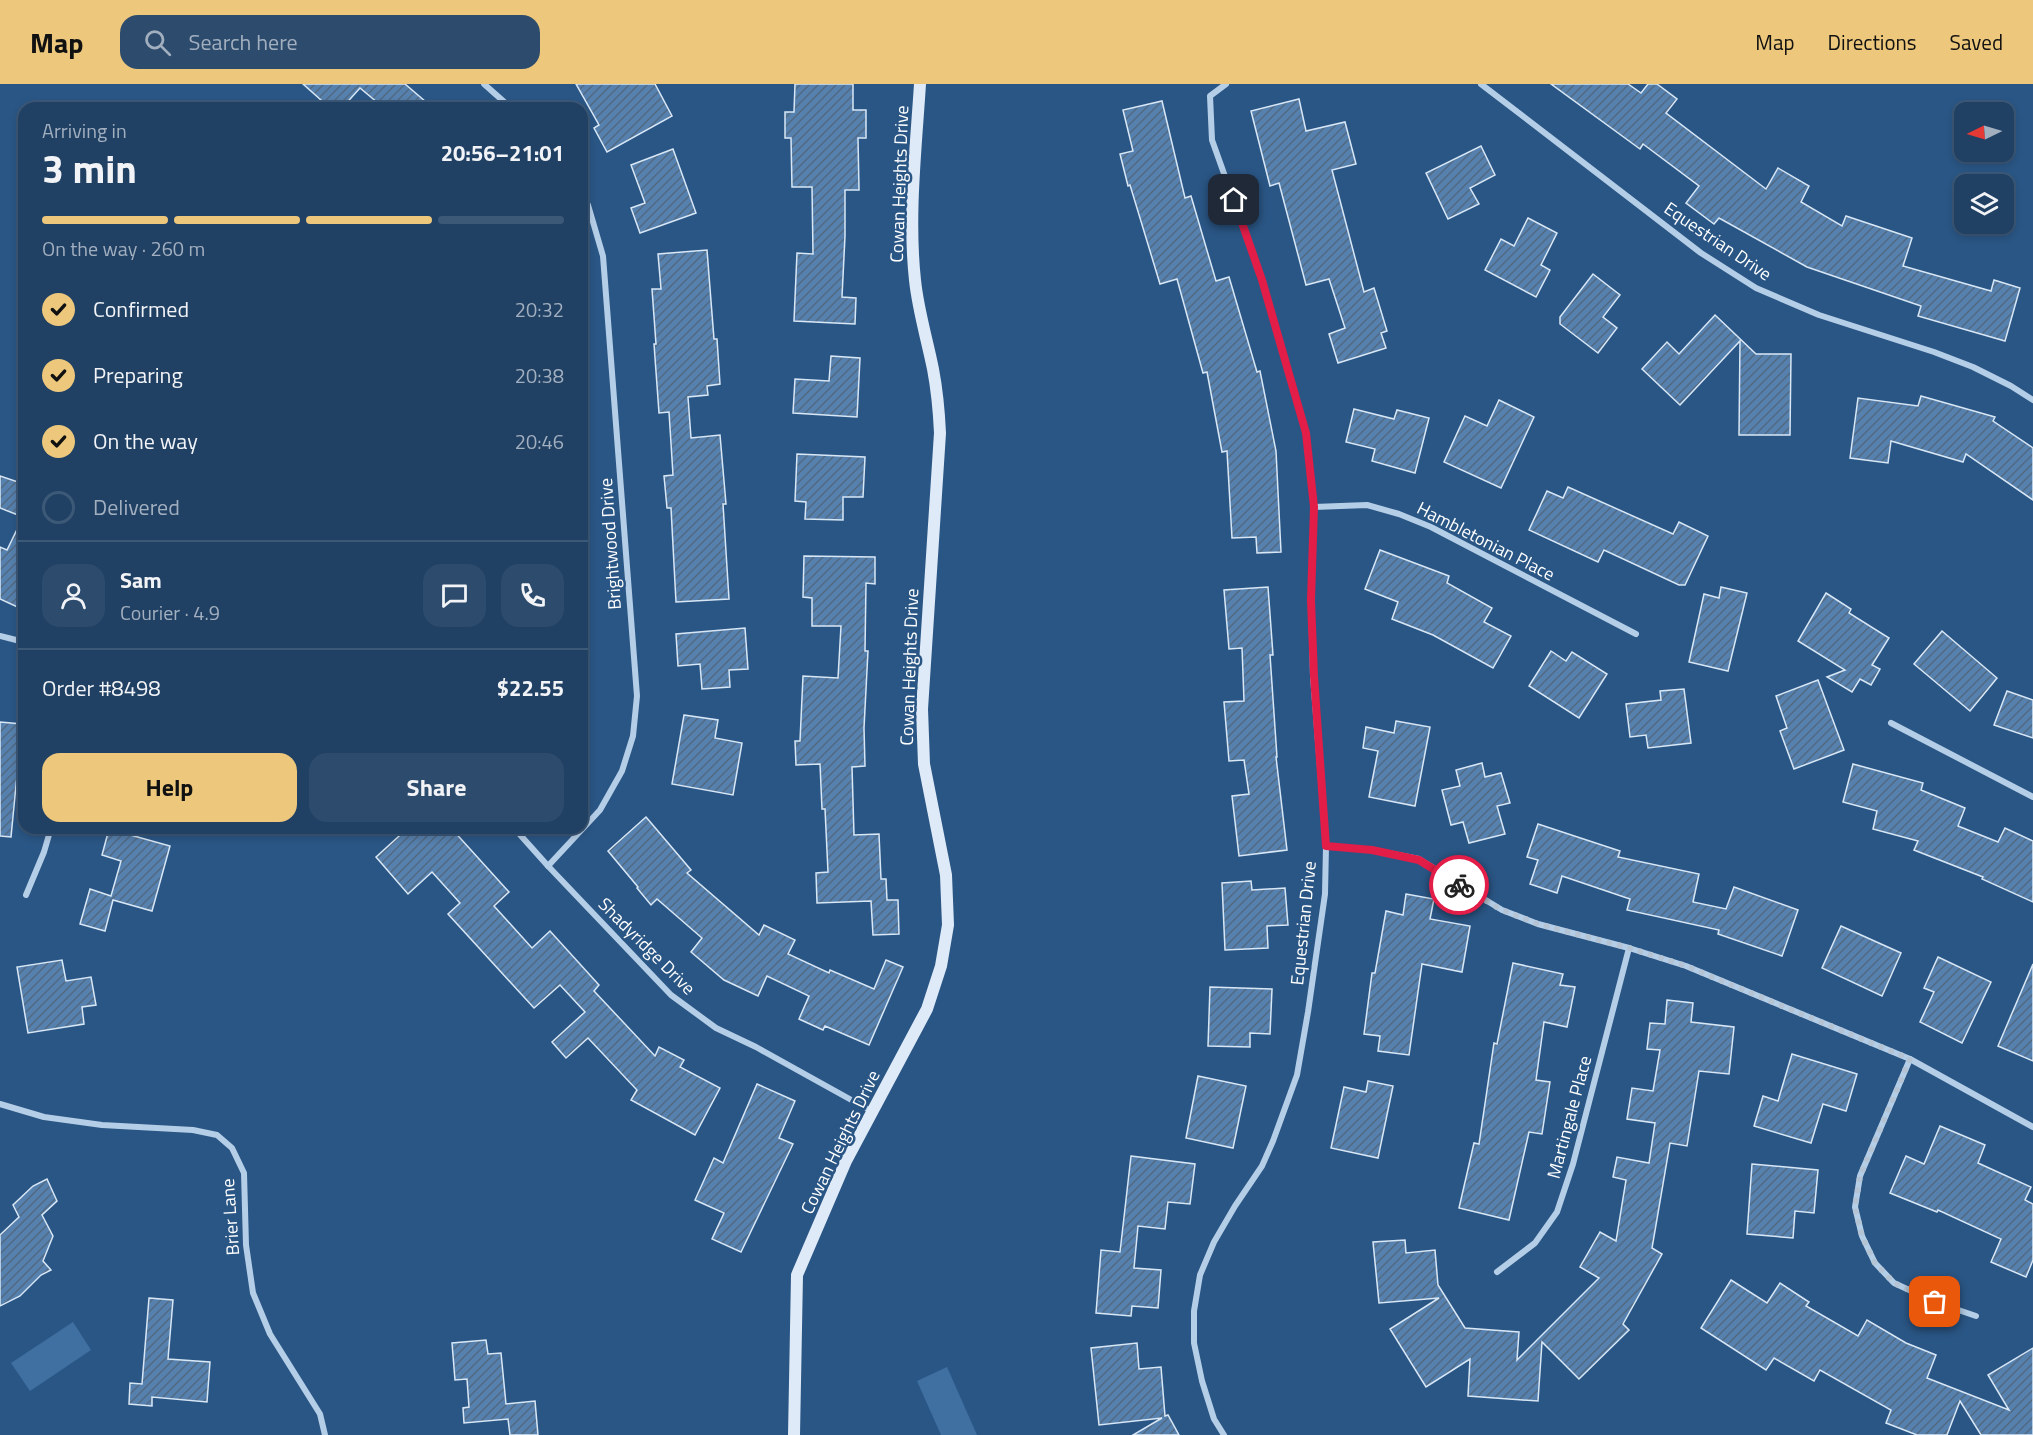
<!DOCTYPE html>
<html lang="en">
<head>
<meta charset="utf-8">
<style>
	body { margin:0; font-family:"Titillium Web",sans-serif; background:#2d4b6d; color:#f1f3f6; height:100vh; display:flex; flex-direction:column; font-size:22px; white-space:nowrap }
	* { box-sizing:border-box; margin:0 }
	p { font-size:20px; color:#a2afbf }
	.icon { flex:none; width:33px; height:33px; fill:none; stroke:currentColor; stroke-width:2; stroke-linecap:round; stroke-linejoin:round }
	.map { position:relative; flex:1; overflow:hidden }
	.details { position:absolute; left:18px; top:18px; width:570px; height:732px; display:flex; flex-direction:column; background:#204064; border-radius:18px; box-shadow:0 3px 9px #0003,0 0 0 2px #3d5978 }
	.details>* { flex:none }
	.needle { width:39px; rotate:265deg }
	.fabs { position:absolute; left:1954px; top:18px; display:grid; gap:12px }
	.fabs a { display:grid; place-items:center; width:60px; height:60px; border-radius:12px; background:#204064; box-shadow:0 3px 9px #0003,0 0 0 2px #3d5978; font-size:30px }
	.pin { position:absolute; display:grid; place-items:center; width:51px; height:51px; color:#fff; margin:-26px; border-radius:12px; box-shadow:0 3px 9px #0006 }
	.courier { position:absolute; display:grid; place-items:center; width:60px; height:60px; margin:-30px; border:4px solid #e11d48; border-radius:50%; background:#fff; color:#222; box-shadow:0 2px 8px #0007 }
	.head em { font-style:normal; font-weight:700 }
	.head div { display:flex; flex-direction:column-reverse }
	.head { display:flex; align-items:center; justify-content:space-between; height:102px; padding:0 24px }
	h1 { font-size:39px; font-weight:700; line-height:45px }
	.bar { display:grid; grid-template-columns:repeat(4,1fr); gap:9px 6px; align-content:center; height:72px; padding:0 24px }
	.bar i { height:8px; border-radius:4px; background:#3d5978 }
	.bar .current { background:#edc87c }
	.bar p { grid-column:span 4 }
	.line { display:flex; align-items:center; gap:15px; padding:0 24px; border-top:2px solid #3d5978 }
	.line div { flex:1 }
	.round { display:grid; place-items:center; flex:none; width:63px; height:63px; border-radius:18px; background:#2d4b6d }
	ol { padding:0 24px; list-style:none }
	li { display:flex; align-items:center; gap:18px; height:66px }
	li p { margin-inline-start:auto }
	li .icon { padding:6px; border-radius:50%; background:#edc87c; color:#111; stroke-width:4 }
	li:last-child { color:#a2afbf }
	li i { width:33px; height:33px; border:3px solid #3d5978; border-radius:50% }
	.button { display:flex; gap:12px; margin-top:auto; padding:12px 24px }
	.button a { flex:1; height:69px; border-radius:18px; background:#edc87c; color:#111; font-size:24px; font-weight:700; line-height:69px; text-align:center }
	.button a+a { background:#2d4b6d; color:#f1f3f6 }
	header { display:flex; align-items:center; gap:36px; box-sizing:border-box; height:84px; padding:0 30px; background:#edc87c; color:#111 }
	header strong { font-size:28px }
	nav { display:flex; gap:33px; margin-inline-start:auto; font-size:21px }
	.search { width:420px; height:54px; background:#2d4b6d; display:flex; align-items:center; gap:15px; box-sizing:border-box; padding:0 21px; border-radius:18px; color:#a2afbf; font-size:22px }
	.map>svg:first-child { display:block }
	.grass { fill:#3f70a1 }
	.building { fill:url(#building-hatch); stroke:#d8e7f6; stroke-width:1.5 }
	.lines { fill:none; stroke-linecap:round; stroke-linejoin:round }
	.street { stroke:#b5cee7; stroke-width:6 }
	.secondary { stroke:#deeaf7; stroke-width:12 }
	.done { stroke:#b4c4d4; stroke-width:6; stroke-dasharray:0 10.8 }
	.route { stroke:#e11d48; stroke-width:8 }
	.labels { text-anchor:middle; dominant-baseline:central; stroke-width:5; stroke-linejoin:round; paint-order:stroke }
	.street-label { font-size:18px; fill:#fff; stroke:#2a5685 }
</style>
</head>
<body>
<header>
<strong>Map</strong>
<div class="search"><svg class="icon" aria-label="search" viewBox="0 0 24 24"><circle cx="10" cy="10" r="6"/><path d="M15 15l6 6"/></svg>Search here</div>
<nav><a>Map</a><a>Directions</a><a>Saved</a></nav>
</header>
<div class="map">
<svg width="2033" height="1351" viewBox="0 0 2033 1351">
	<defs>
		<pattern id="building-hatch" width="6" height="6" patternUnits="userSpaceOnUse" patternTransform="scale(1.5)"><rect width="6" height="6" fill="#5681ae"/><path d="M-1 1l2-2M0 6l6-6M5 7l2-2" fill="none" stroke="#526982"/></pattern>
	</defs>
	<rect width="100%" height="100%" fill="#2a5685"/>
	<!-- grass -->
	<g class="grass">
		<polygon points="73,1238 91,1266 30,1307 11,1279"/>
		<polygon points="947,1283 977,1351 941,1351 917,1297"/>
	</g>
	<!-- building -->
	<g class="building">
		<polygon points="303,0 405,0 433,24 384,24 360,4 342,24 330,24"/>
		<polygon points="576,0 655,0 672,32 607,68 594,44 599,41"/>
		<polygon points="795,0 853,0 853,26 866,26 866,54 858,54 859,106 845,106 845,152 842,213 856,214 855,240 794,237 797,169 813,170 812,103 792,103 791,54 785,54 785,28 794,28"/>
		<polygon points="1551,0 1628,0 1641,9 1648,0 1657,0 1677,15 1666,29 1766,105 1778,84 1809,102 1801,118 1842,142 1846,132 1912,154 1903,182 1991,207 1994,196 2020,204 2005,257 1918,232 1921,222 1807,183 1719,134 1714,140 1686,119 1699,102 1643,60 1640,65"/>
		<polygon points="1299,15 1306,47 1345,38 1356,80 1332,86 1364,208 1374,204 1387,247 1381,249 1386,264 1338,279 1329,250 1345,244 1329,195 1306,201 1279,99 1270,102 1251,27"/>
		<polygon points="1162,17 1185,114 1191,112 1216,197 1229,193 1257,288 1260,287 1276,367 1281,468 1257,469 1256,453 1232,454 1227,367 1222,368 1207,288 1203,289 1177,195 1160,200 1130,101 1128,102 1120,70 1133,67 1123,26"/>
		<polygon points="1481,62 1495,91 1470,104 1479,120 1448,135 1426,89"/>
		<polygon points="673,65 696,129 640,149 631,124 645,119 631,81"/>
		<polygon points="1528,134 1557,149 1541,181 1550,186 1536,213 1485,186 1501,155 1514,162"/>
		<polygon points="707,166 714,255 717,255 720,300 707,302 708,311 688,313 691,354 720,351 726,420 723,420 729,515 676,518 671,424 667,424 664,392 673,391 669,328 659,329 654,260 656,260 652,205 661,205 658,170"/>
		<polygon points="1593,190 1620,211 1603,233 1617,244 1598,269 1560,240 1560,233"/>
		<polygon points="1715,231 1756,270 1791,270 1790,351 1739,351 1740,257 1680,321 1642,285 1667,258 1679,270"/>
		<polygon points="831,272 860,274 857,333 793,329 795,295 829,297"/>
		<polygon points="1921,312 1995,333 1993,337 2033,364 2033,416 1966,370 1963,378 1891,357 1888,379 1850,374 1858,314 1918,322"/>
		<polygon points="1499,316 1534,333 1501,404 1444,378 1465,332 1487,342"/>
		<polygon points="1354,325 1394,335 1397,326 1429,334 1415,389 1372,377 1375,365 1346,358"/>
		<polygon points="797,370 865,373 863,413 843,413 843,436 805,435 806,418 795,417"/>
		<polygon points="0,392 24,400 24,526 0,515 0,463 7,466 23,433 0,424"/>
		<polygon points="1568,403 1673,450 1679,438 1708,452 1685,501 1679,501 1604,466 1598,478 1529,446 1547,407 1563,414"/>
		<polygon points="1380,466 1449,492 1447,499 1492,524 1484,538 1511,552 1493,584 1433,551 1392,535 1398,518 1365,505"/>
		<polygon points="804,472 875,473 875,500 866,499 865,567 868,567 864,644 865,682 852,683 854,751 879,750 881,795 886,795 887,816 898,816 899,850 873,851 871,817 817,819 816,789 828,788 825,725 822,725 820,680 796,681 795,657 800,657 803,592 838,594 841,542 812,542 812,514 803,513"/>
		<polygon points="1268,503 1273,571 1270,571 1277,673 1276,673 1287,766 1239,772 1232,712 1249,710 1244,676 1229,677 1224,618 1244,617 1242,564 1229,565 1224,506"/>
		<polygon points="1721,503 1747,509 1728,587 1689,578 1704,510 1719,514"/>
		<polygon points="1826,509 1851,525 1849,529 1889,554 1872,581 1880,585 1871,601 1860,595 1852,608 1827,593 1845,586 1798,557"/>
		<polygon points="745,544 748,585 729,586 730,603 702,605 700,580 678,582 676,550"/>
		<polygon points="1942,547 1997,594 1970,627 1914,580"/>
		<polygon points="1551,567 1566,577 1572,568 1607,590 1579,634 1529,602"/>
		<polygon points="1818,596 1844,666 1794,685 1780,647 1787,644 1776,612"/>
		<polygon points="1684,605 1691,659 1648,664 1646,651 1630,653 1626,620 1661,616 1660,607"/>
		<polygon points="2007,607 2033,616 2033,654 1994,641"/>
		<polygon points="684,631 718,636 715,654 742,659 733,711 672,700"/>
		<polygon points="1396,637 1430,643 1415,722 1369,713 1378,667 1363,664 1366,643 1394,649"/>
		<polygon points="0,638 22,640 11,753 0,752"/>
		<polygon points="1482,679 1485,693 1501,689 1510,719 1497,722 1505,750 1469,759 1463,738 1451,741 1442,706 1460,702 1456,686"/>
		<polygon points="1853,680 1923,699 1921,706 1965,724 1958,742 1998,758 2005,744 2033,757 2033,818 1982,795 1983,793 1914,766 1918,757 1873,745 1877,727 1843,718"/>
		<polygon points="646,733 691,786 687,789 759,851 764,841 795,856 788,870 829,889 830,886 874,905 886,876 903,883 869,961 825,942 823,946 799,935 809,912 767,892 758,912 724,896 691,868 702,854 657,815 651,821 637,804 638,803 608,767"/>
		<polygon points="1538,740 1620,767 1618,773 1699,790 1693,818 1726,825 1734,803 1798,826 1782,872 1718,850 1719,846 1627,826 1630,815 1562,792 1557,809 1530,800 1538,776 1527,773"/>
		<polygon points="408,744 451,744 509,808 494,822 532,864 550,847 599,901 594,907 655,972 659,963 684,976 680,983 720,1004 695,1051 631,1016 637,1006 588,954 566,974 552,958 585,928 560,901 534,924 448,830 460,819 432,788 408,810 376,773"/>
		<polygon points="109,745 170,762 152,827 113,816 105,847 80,840 90,805 111,812 121,777 102,771"/>
		<polygon points="1251,797 1252,806 1285,804 1288,841 1267,842 1268,864 1225,866 1222,799"/>
		<polygon points="1406,810 1434,815 1430,835 1470,842 1462,888 1422,880 1409,971 1378,967 1380,952 1364,950 1372,889 1375,889 1386,827 1403,831"/>
		<polygon points="1841,842 1901,869 1882,912 1822,884"/>
		<polygon points="1938,873 1991,898 1962,959 1920,938 1934,908 1924,904"/>
		<polygon points="62,876 66,897 91,893 96,921 82,923 84,940 28,949 17,883"/>
		<polygon points="1513,879 1563,890 1560,901 1575,903 1567,943 1544,938 1536,996 1550,998 1542,1050 1529,1048 1509,1136 1459,1124 1474,1059 1479,1060 1494,959 1497,960"/>
		<polygon points="2033,880 2033,977 1998,962"/>
		<polygon points="1210,903 1272,905 1270,950 1250,949 1250,963 1208,962"/>
		<polygon points="1667,916 1693,919 1691,938 1734,943 1729,990 1699,987 1687,1062 1670,1059 1652,1164 1662,1170 1623,1240 1629,1246 1579,1295 1542,1258 1538,1317 1468,1312 1470,1275 1426,1303 1390,1245 1439,1214 1379,1219 1373,1158 1405,1156 1406,1169 1435,1166 1438,1201 1465,1244 1519,1248 1517,1276 1599,1194 1580,1183 1600,1148 1616,1157 1626,1096 1613,1093 1617,1073 1649,1079 1655,1039 1627,1035 1632,1004 1653,1007 1660,966 1647,965 1650,939 1665,940"/>
		<polygon points="1792,970 1857,990 1846,1027 1823,1020 1811,1059 1754,1042 1763,1012 1778,1017"/>
		<polygon points="1198,992 1246,1002 1233,1064 1186,1054"/>
		<polygon points="1368,997 1393,1002 1378,1074 1331,1064 1344,1003 1366,1008"/>
		<polygon points="757,1000 795,1017 779,1054 793,1060 741,1168 712,1155 724,1129 695,1116 714,1074 723,1079"/>
		<polygon points="1940,1042 1985,1061 1978,1079 2031,1103 2025,1116 2033,1120 2033,1176 2026,1193 1991,1178 2001,1155 1938,1126 1937,1128 1890,1109 1906,1072 1924,1080"/>
		<polygon points="1131,1072 1195,1080 1190,1120 1168,1118 1165,1145 1138,1142 1134,1184 1161,1186 1158,1224 1132,1222 1131,1232 1096,1229 1101,1166 1120,1168"/>
		<polygon points="1752,1080 1818,1086 1814,1129 1795,1127 1793,1154 1747,1150"/>
		<polygon points="47,1095 57,1117 42,1131 53,1152 43,1177 51,1186 41,1191 20,1212 0,1222 0,1151 19,1133 13,1121 33,1102"/>
		<polygon points="1731,1196 1767,1219 1780,1199 1809,1218 1806,1222 1858,1252 1867,1236 1906,1259 1936,1271 1927,1294 2009,1326 1988,1291 2033,1264 2033,1351 1981,1351 1960,1317 1947,1351 1917,1351 1886,1339 1891,1326 1820,1286 1814,1297 1774,1274 1766,1286 1701,1244"/>
		<polygon points="149,1214 173,1216 168,1275 210,1278 207,1318 152,1313 152,1322 129,1320 130,1299 142,1300"/>
		<polygon points="486,1256 488,1270 501,1269 506,1320 535,1317 538,1351 510,1351 508,1335 464,1339 463,1324 469,1323 467,1295 455,1296 452,1259"/>
		<polygon points="1137,1259 1139,1285 1161,1283 1165,1332 1168,1331 1179,1351 1133,1351 1162,1334 1099,1341 1091,1264"/>
	</g>
	<g class="lines">
		<!-- street -->
		<g class="street">
			<polyline points="484,0 511,24"/>
			<polyline points="1481,0 1701,169 1756,204 1819,231 1934,268 1973,283 2011,302 2033,316"/>
			<polyline points="1314,423 1367,421 1399,430 1431,443 1636,550"/>
			<polyline points="0,552 24,558"/>
			<polyline points="1891,639 2033,713"/>
			<polyline points="514,744 548,782 671,911 716,944 756,963 873,1028"/>
			<polyline points="1326,762 1373,766 1419,775 1502,826 1538,840 1629,864 1686,882 1910,975 2033,1043"/>
			<polyline points="548,782 600,726 622,687 633,652 637,612 603,172 588,121 582,111"/>
			<polyline points="26,811 44,768 51,744"/>
			<polyline points="1910,975 1860,1092 1855,1123 1862,1152 1875,1179 1894,1199 1935,1218 1976,1232"/>
			<polyline points="0,1020 44,1033 102,1041 193,1046 217,1051 232,1064 244,1089 246,1161 253,1209 270,1250 320,1330 325,1351"/>
			<polyline points="1497,1188 1535,1159 1557,1128 1573,1080 1629,864"/>
			<polyline points="1224,1351 1214,1335 1202,1297 1194,1259 1194,1227 1200,1191 1214,1158 1235,1122 1262,1082 1273,1057 1297,991 1308,928 1325,810 1326,762 1313,592 1311,516 1314,423 1306,349 1262,196 1212,56 1210,12 1226,0"/>
		</g>
		<!-- secondary -->
		<path class="secondary" d="M 794,1351 L 797,1191 L 846,1077 L 927,925 L 941,882 L 948,841 L 946,791 L 924,680 L 922,625 L 940,349 C 939,327 937,306 933,285 C 927,255 918,226 915,196 C 908,132 916,64 920,0"/>
	</g>
	<g class="lines">
		<!-- done -->
		<polyline class="done" points="1459,801 1502,826 1538,840 1629,864 1686,882 1910,975 1860,1092 1855,1123 1862,1152 1875,1179 1894,1199 1935,1218"/>
		<!-- route -->
		<polyline class="route" points="1234,116 1262,196 1306,349 1314,423 1311,516 1314,592 1326,762 1372,766 1419,776 1459,801"/>
	</g>
	<g class="labels">
		<!-- street labels -->
		<g class="street-label">
			<text transform="translate(899 100) rotate(-88)">Cowan Heights Drive</text>
			<text transform="translate(1718 157) rotate(34)">Equestrian Drive</text>
			<text transform="translate(1486 457) rotate(27)">Hambletonian Place</text>
			<text transform="translate(610 460) rotate(-94)">Brightwood Drive</text>
			<text transform="translate(909 583) rotate(-88)">Cowan Heights Drive</text>
			<text transform="translate(1303 839) rotate(-84)">Equestrian Drive</text>
			<text transform="translate(647 862) rotate(45)">Shadyridge Drive</text>
			<text transform="translate(1569 1033) rotate(-75)">Martingale Place</text>
			<text transform="translate(840 1058) rotate(-64)">Cowan Heights Drive</text>
			<text transform="translate(230 1133) rotate(-94)">Brier Lane</text>
		</g>
	</g>
</svg>
<div class="fabs">
<a><svg class="needle" viewBox="-14 -14 28 28"><path d="M0-13l5 13h-10z" fill="#e53935"/><path d="M0 13l5-13h-10z" fill="#a2afbf"/></svg></a>
<a><svg class="icon" aria-label="layers" viewBox="0 0 24 24"><path d="M12 4l9 5-9 5-9-5zM3 14l9 5 9-5"/></svg></a>
</div>
<div class="pin" style="left:1935px;top:1218px;background:#ea580c"><svg class="icon" aria-label="bag" viewBox="0 0 24 24"><path d="M5 8h14l-1 12H6zM9 8a3 3 0 0 1 6 0"/></svg></div>
<div class="pin" style="left:1234px;top:116px;background:#1f2937"><svg class="icon" aria-label="home" viewBox="0 0 24 24"><path d="M3 11l9-7 9 7M6 9v11h12V9"/></svg></div>
<div class="courier" style="left:1459px;top:801px"><svg class="icon" aria-label="bike" viewBox="0 0 24 24"><circle cx="6" cy="16" r="4"/><circle cx="18" cy="16" r="4"/><path d="M6 16l4-8h5l3 8M10 8l3 8H6M13 5h3"/></svg></div>
<section class="details">
<div class="head"><div><h1>3 min</h1><p>Arriving in</p></div><em>20:56–21:01</em></div>
<div class="bar"><i class="current"></i><i class="current"></i><i class="current"></i><i></i><p>On the way · 260 m</p></div>
<ol>
<li><svg class="icon" aria-label="check" viewBox="0 0 24 24"><path d="M5 12l5 5 9-10"/></svg>Confirmed<p>20:32</p></li>
<li><svg class="icon" aria-label="check" viewBox="0 0 24 24"><path d="M5 12l5 5 9-10"/></svg>Preparing<p>20:38</p></li>
<li><svg class="icon" aria-label="check" viewBox="0 0 24 24"><path d="M5 12l5 5 9-10"/></svg>On the way<p>20:46</p></li>
<li><i></i>Delivered</li>
</ol>
<div class="line" style="height:108px"><a class="round"><svg class="icon" aria-label="person" viewBox="0 0 24 24"><circle cx="12" cy="8" r="4"/><path d="M4 21q1-7 8-7t8 7"/></svg></a><div><b>Sam</b><p>Courier · 4.9</p></div><a class="round"><svg class="icon" aria-label="chat" viewBox="0 0 24 24"><path d="M4 5h16v11H9l-5 4z"/></svg></a><a class="round"><svg class="icon" aria-label="phone" viewBox="0 0 24 24"><path d="M5 4h4l2 5-3 2q2 4 5 5l2-3 5 2v4C11 20 4 13 5 4z"/></svg></a></div>
<div class="line" style="height:78px"><div>Order #8498</div><b>$22.55</b></div>
<div class="button"><a>Help</a><a>Share</a></div>
</section>
</div>
</body>
</html>
